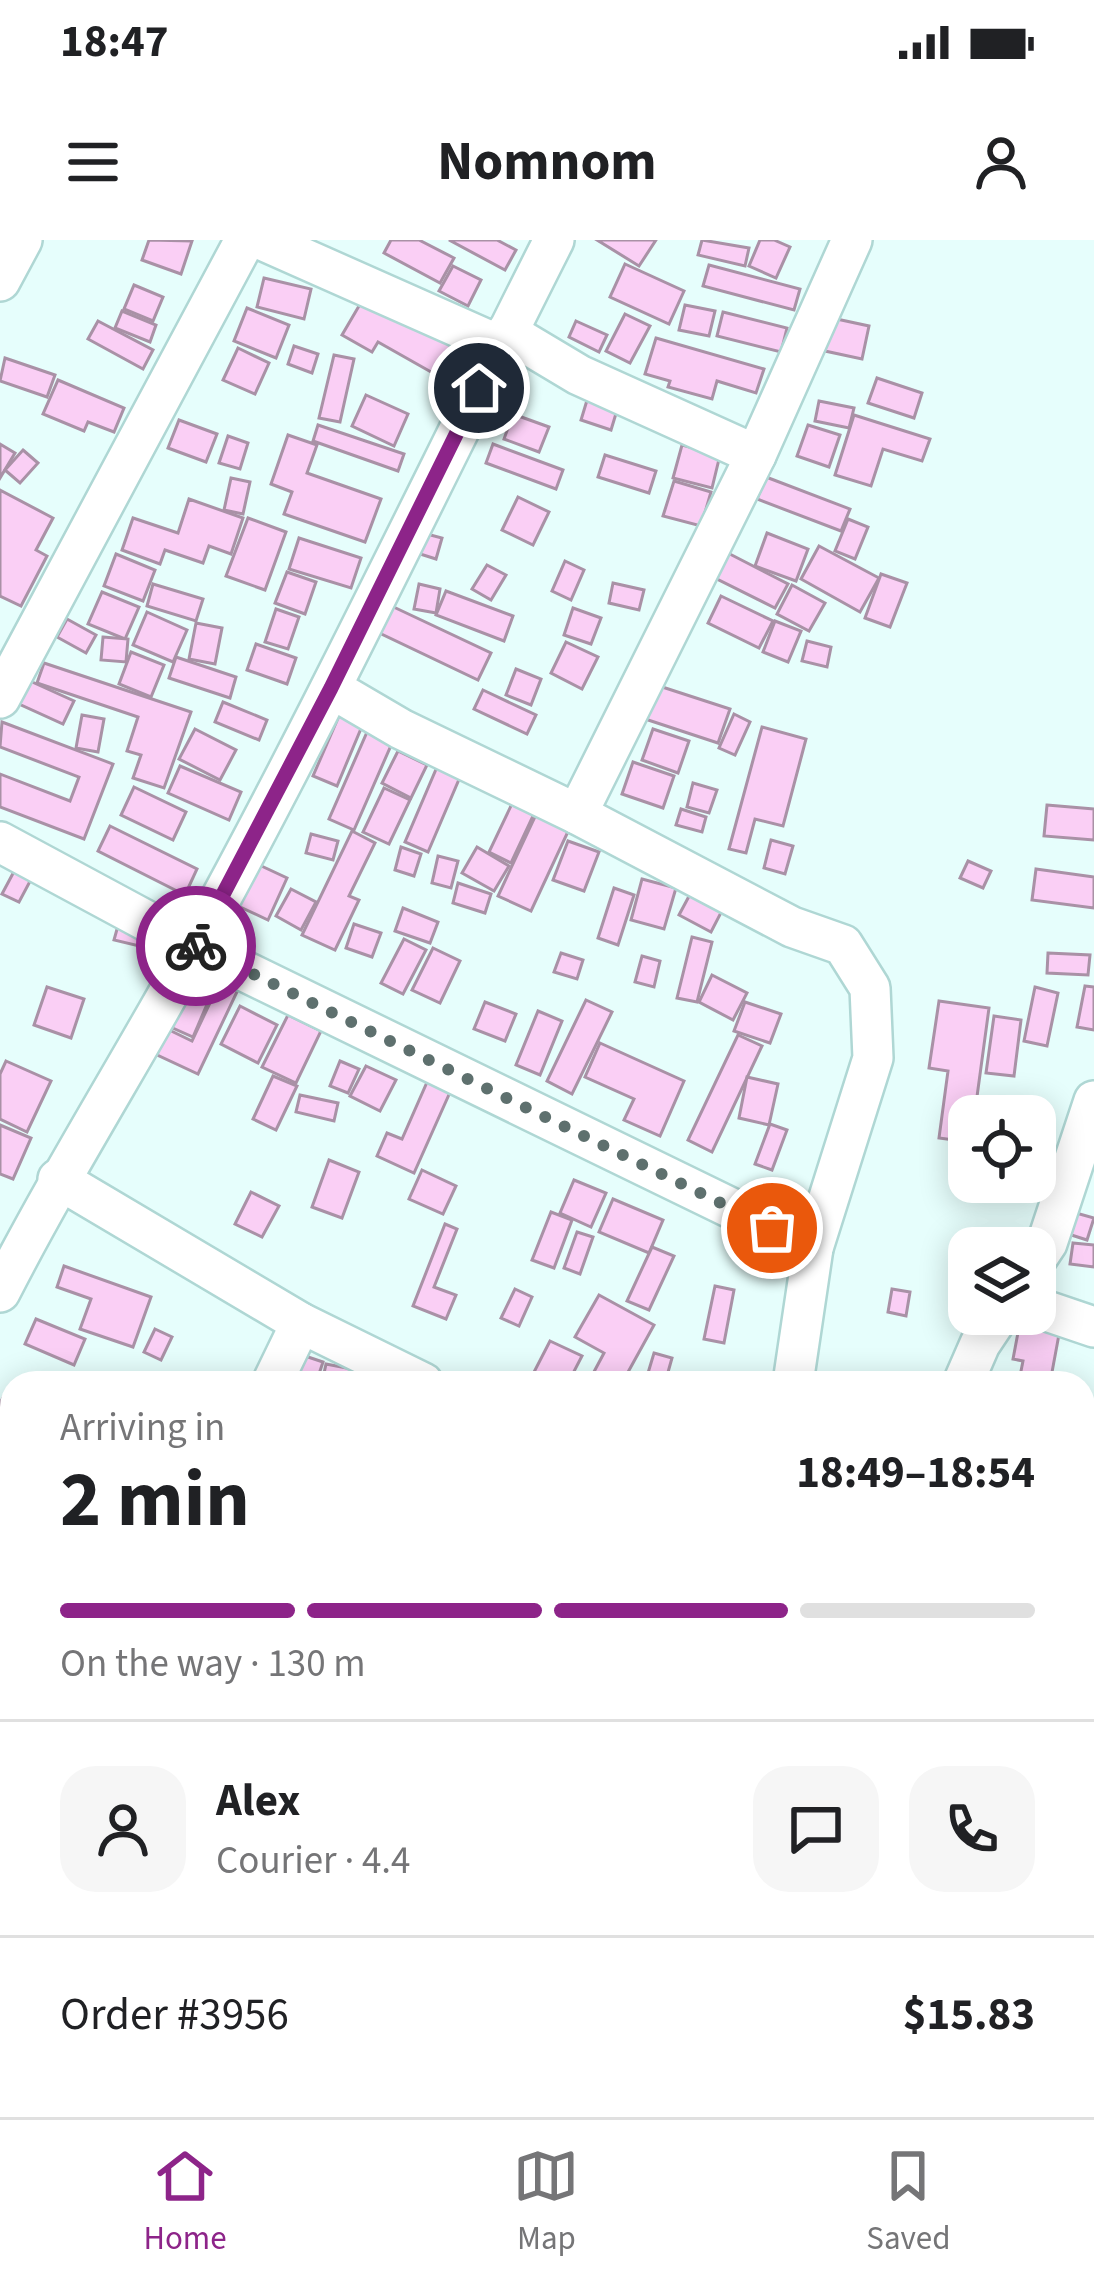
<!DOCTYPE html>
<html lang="en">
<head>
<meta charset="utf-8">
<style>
	body { margin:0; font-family:"Source Sans 3",sans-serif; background:#f6f6f6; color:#202124; height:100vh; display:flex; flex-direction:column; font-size:45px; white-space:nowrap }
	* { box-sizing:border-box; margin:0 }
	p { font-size:39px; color:#757577 }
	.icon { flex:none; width:66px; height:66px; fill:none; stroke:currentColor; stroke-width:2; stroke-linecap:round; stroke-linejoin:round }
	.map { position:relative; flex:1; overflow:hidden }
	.drawer { position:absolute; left:0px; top:1131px; width:1095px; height:747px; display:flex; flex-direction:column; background:#fff; border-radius:36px 36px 0 0; box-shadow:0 6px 30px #0003 }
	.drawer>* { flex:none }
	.tools { position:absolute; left:948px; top:855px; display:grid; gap:24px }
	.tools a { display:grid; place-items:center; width:108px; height:108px; border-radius:24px; background:#fff; box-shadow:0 6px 30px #0003; font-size:60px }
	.pin { position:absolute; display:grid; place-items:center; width:102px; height:102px; color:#fff; margin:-51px; border:6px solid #fff; border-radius:50%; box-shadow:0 3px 12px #0007 }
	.courier { position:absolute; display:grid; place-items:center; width:120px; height:120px; margin:-60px; border:9px solid #8d2489; border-radius:50%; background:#fff; color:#222; box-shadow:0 3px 15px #0007 }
	.overview em { font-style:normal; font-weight:700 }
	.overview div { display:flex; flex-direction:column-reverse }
	.overview { display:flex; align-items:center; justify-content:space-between; height:204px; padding:0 60px }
	h1 { font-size:78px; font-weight:700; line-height:90px }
	.bar { display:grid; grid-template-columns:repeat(4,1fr); gap:18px 12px; align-content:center; height:144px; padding:0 60px }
	.bar i { height:15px; border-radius:9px; background:#e0e0e0 }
	.bar .selected { background:#8d2489 }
	.bar p { grid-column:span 4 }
	.line { display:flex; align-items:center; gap:30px; padding:0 60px; border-top:3px solid #e0e0e0 }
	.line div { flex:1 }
	.round { display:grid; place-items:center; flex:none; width:126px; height:126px; border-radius:36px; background:#f6f6f6 }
	.status { display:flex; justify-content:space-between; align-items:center; height:84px; padding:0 60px; background:#fff; direction:ltr }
	.status svg { height:33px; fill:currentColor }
	header { display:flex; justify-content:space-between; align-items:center; height:156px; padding:0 60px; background:#fff; font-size:54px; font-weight:700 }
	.tabs { display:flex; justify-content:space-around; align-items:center; height:168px; border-top:3px solid #e0e0e0; background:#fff; font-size:33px; color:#757577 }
	.tabs a { display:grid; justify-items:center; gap:6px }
	.tabs .selected { color:#8d2489 }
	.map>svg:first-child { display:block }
	.building { fill:#facff5; stroke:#a991a6; stroke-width:3 }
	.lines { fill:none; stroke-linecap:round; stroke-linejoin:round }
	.street-casing { stroke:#afd7d4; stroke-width:44 }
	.street { stroke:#fff; stroke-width:39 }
	.done { stroke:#5e706e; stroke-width:12; stroke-dasharray:0 21.6 }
	.route { stroke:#8d2489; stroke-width:15 }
</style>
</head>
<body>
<div class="status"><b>18:47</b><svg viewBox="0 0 49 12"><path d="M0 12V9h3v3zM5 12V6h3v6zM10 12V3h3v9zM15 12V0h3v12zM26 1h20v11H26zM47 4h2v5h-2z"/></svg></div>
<header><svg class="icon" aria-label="menu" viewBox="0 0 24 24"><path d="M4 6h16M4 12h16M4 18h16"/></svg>Nomnom<svg class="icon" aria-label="person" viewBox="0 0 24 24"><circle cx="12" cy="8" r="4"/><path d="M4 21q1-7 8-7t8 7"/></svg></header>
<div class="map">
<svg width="1094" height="1877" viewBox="0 0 1094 1877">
	<rect width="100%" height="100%" fill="#e6fefc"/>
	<!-- building -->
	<g class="building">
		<polygon points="149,0 192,1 181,34 142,20"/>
		<polygon points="391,0 419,0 454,18 440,43 384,13"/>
		<polygon points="449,0 497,0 516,10 505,30"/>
		<polygon points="597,0 656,0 639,26"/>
		<polygon points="702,0 749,8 745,26 698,15"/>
		<polygon points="760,0 774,0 790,7 776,38 749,26"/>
		<polygon points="625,24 684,51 669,84 610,57"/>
		<polygon points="709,25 800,49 794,70 703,46"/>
		<polygon points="453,26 481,40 468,66 439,51"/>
		<polygon points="264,38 311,49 304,79 257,67"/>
		<polygon points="134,45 163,57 153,81 124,69"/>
		<polygon points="366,54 465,110 447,141 378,102 372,112 342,95"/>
		<polygon points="685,65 715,71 709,96 679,90"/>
		<polygon points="247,68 289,85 276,118 234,101"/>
		<polygon points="122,71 156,85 150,102 115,88"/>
		<polygon points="723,72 787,88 781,112 717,96"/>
		<polygon points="625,74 650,86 630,123 606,111"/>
		<polygon points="832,78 869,86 862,119 825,111"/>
		<polygon points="98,81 153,110 143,129 88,99"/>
		<polygon points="576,81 607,95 599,112 569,97"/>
		<polygon points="656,98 764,129 756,153 717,141 712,159 668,147 670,141 645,134"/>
		<polygon points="294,106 318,114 312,133 288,124"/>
		<polygon points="238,108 269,123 255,154 223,140"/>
		<polygon points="334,115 354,119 340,182 319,178"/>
		<polygon points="5,118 55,135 47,157 0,141"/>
		<polygon points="877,138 922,153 914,178 868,163"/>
		<polygon points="58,140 124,168 114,192 88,182 84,191 43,174"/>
		<polygon points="366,155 408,174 394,206 352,186"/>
		<polygon points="588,157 618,167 611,190 581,180"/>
		<polygon points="819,161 854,168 849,188 815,181"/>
		<polygon points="513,174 549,187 539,212 504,199"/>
		<polygon points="854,175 930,199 922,221 883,209 871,246 835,235"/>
		<polygon points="179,180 217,194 206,222 168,208"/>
		<polygon points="318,185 404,214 398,231 313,201"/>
		<polygon points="808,185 840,195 829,227 797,216"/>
		<polygon points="288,195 317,205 307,233 381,259 365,302 284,274 292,252 271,244"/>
		<polygon points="228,196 248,203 240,229 219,223"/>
		<polygon points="0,204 15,213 0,238"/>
		<polygon points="493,204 563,230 556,249 486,223"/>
		<polygon points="682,205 720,215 712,248 673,238"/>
		<polygon points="23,210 38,223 20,243 5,230"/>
		<polygon points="605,215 656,231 649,253 598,237"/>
		<polygon points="766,237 850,269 841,291 757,259"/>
		<polygon points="231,238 250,242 243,274 224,270"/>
		<polygon points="674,241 711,252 701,286 663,276"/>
		<polygon points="0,250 53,278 36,310 47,316 21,366 0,356"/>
		<polygon points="518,257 549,272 533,305 502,290"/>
		<polygon points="189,259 243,278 231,314 209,306 203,323 165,310 160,324 122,310 133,278 178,293"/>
		<polygon points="248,278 286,292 265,350 226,336"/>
		<polygon points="848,279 868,287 855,319 835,311"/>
		<polygon points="423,293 442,298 436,319 417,313"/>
		<polygon points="767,293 808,309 796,341 755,326"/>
		<polygon points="299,298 361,318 351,348 289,329"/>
		<polygon points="819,306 879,338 860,372 801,339"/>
		<polygon points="724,311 788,344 775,368 711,336"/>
		<polygon points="116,314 155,330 143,361 104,346"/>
		<polygon points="565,321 584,330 571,360 552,351"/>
		<polygon points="487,325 506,335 491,360 472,349"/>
		<polygon points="287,332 316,342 305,374 275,363"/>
		<polygon points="881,334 907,343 890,387 865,378"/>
		<polygon points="613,343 644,350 639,370 609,363"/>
		<polygon points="153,344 203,359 196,381 147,366"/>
		<polygon points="419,344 440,349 436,373 414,369"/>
		<polygon points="792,345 825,363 809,391 777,374"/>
		<polygon points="446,351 513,376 504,401 436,375"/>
		<polygon points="102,352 139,367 125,399 88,384"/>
		<polygon points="721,356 773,381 759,408 708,383"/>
		<polygon points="383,362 491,413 478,440 371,389"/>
		<polygon points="573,368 601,378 591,404 564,395"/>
		<polygon points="276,369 299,377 288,409 265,402"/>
		<polygon points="147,372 187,390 173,422 133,405"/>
		<polygon points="67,379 96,395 86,413 57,397"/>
		<polygon points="775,381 801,391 788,422 763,412"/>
		<polygon points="196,383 222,388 215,424 189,419"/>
		<polygon points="103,397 128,399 126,422 101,420"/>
		<polygon points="807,401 831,407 827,427 802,421"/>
		<polygon points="566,402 598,417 582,449 551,433"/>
		<polygon points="256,404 296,418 287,444 247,430"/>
		<polygon points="131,412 164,425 151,457 119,444"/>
		<polygon points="176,417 236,437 230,458 169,438"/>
		<polygon points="44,423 191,472 164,548 133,538 141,515 127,511 138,477 37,443"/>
		<polygon points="516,429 541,439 531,465 506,455"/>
		<polygon points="30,441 74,461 63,484 19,464"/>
		<polygon points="650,443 730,469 718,503 639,477"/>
		<polygon points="483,450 536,475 527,494 474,469"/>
		<polygon points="223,462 267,480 259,500 215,482"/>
		<polygon points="342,469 365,479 337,546 313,536"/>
		<polygon points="734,474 750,482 735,515 719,508"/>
		<polygon points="82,475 104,479 98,512 76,508"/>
		<polygon points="2,482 113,524 84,599 0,567 0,534 70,561 79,537 0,507"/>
		<polygon points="371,483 396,494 354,590 329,579"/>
		<polygon points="762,487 806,499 783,586 755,579 746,613 729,609"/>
		<polygon points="195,489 236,510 220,540 179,519"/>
		<polygon points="653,489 689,501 678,533 642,520"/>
		<polygon points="398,511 427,525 411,558 382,543"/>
		<polygon points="633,522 674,536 663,568 622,554"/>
		<polygon points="180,526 241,552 229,580 168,553"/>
		<polygon points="437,527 460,537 428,612 405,602"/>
		<polygon points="693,543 717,550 709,573 687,567"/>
		<polygon points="134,547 186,572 173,600 121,575"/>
		<polygon points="384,548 410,560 389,604 363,592"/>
		<polygon points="519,549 541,559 511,623 489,612"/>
		<polygon points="1047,565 1094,569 1094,600 1044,596"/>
		<polygon points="539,568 572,583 531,671 498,656"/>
		<polygon points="681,569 706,577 702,592 676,585"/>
		<polygon points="110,586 197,629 185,655 98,611"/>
		<polygon points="352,591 375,603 349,656 359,660 335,710 302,695"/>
		<polygon points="311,594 338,601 333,620 306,613"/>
		<polygon points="771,600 793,606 785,634 764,628"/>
		<polygon points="568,601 599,612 584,651 553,640"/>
		<polygon points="401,607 421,614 414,636 395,630"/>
		<polygon points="477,607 509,626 494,651 462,633"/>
		<polygon points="438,616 458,621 451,648 432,643"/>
		<polygon points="968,621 991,631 983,648 960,638"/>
		<polygon points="255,623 287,638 268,680 236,665"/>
		<polygon points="18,624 35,632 19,662 2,654"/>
		<polygon points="1036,629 1094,637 1094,668 1032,660"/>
		<polygon points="642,639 676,648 664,689 631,680"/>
		<polygon points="458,643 491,654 485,673 453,663"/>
		<polygon points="695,645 727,661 711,692 679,675"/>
		<polygon points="614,648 634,655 618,705 598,698"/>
		<polygon points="291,649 316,662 301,690 276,676"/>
		<polygon points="403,668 438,682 430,703 395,691"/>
		<polygon points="119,682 161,693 156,710 114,700"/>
		<polygon points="354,684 381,693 372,717 346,708"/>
		<polygon points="692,697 712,702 697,762 677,758"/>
		<polygon points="404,699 426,710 403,754 381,743"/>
		<polygon points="433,708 460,721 440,763 412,750"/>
		<polygon points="561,713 583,720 577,739 554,732"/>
		<polygon points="1048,713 1090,715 1088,735 1047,733"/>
		<polygon points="196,715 223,727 193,797 166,785"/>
		<polygon points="642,716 660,721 654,747 635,742"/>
		<polygon points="226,729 244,737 198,834 153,813 165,788 192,801"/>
		<polygon points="712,735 747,753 733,780 699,762"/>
		<polygon points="1085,746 1094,747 1094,790 1077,787"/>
		<polygon points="47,747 84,759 71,798 34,785"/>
		<polygon points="1035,747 1058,753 1047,806 1024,801"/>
		<polygon points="586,760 612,772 572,854 547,841"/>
		<polygon points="939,761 989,768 976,864 987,866 986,876 969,876 969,902 939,898 948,831 929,828"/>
		<polygon points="485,762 516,774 505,801 474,789"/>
		<polygon points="745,762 781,774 770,803 734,791"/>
		<polygon points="240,766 277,785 258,823 221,804"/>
		<polygon points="538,771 562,781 540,835 516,825"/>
		<polygon points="288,775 321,791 296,843 262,827"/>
		<polygon points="994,776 1021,780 1014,836 986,833"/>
		<polygon points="738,795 762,806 712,912 688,900"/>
		<polygon points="600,803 684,841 660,896 624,880 634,859 585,837"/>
		<polygon points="6,821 51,841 27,892 0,879 0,834"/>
		<polygon points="340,821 359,829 348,853 330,846"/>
		<polygon points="366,826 396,840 380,871 350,856"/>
		<polygon points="273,836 297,846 276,890 253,879"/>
		<polygon points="747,837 778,844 769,885 739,878"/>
		<polygon points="428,840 451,850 414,933 377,916 387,893 402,899"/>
		<polygon points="300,855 338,863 334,881 296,872"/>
		<polygon points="770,884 787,890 772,930 755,924"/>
		<polygon points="0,885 31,898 13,939 0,934"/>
		<polygon points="329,920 359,932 342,978 312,967"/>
		<polygon points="422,930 456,946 443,974 409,959"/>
		<polygon points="574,940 606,953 591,987 560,973"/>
		<polygon points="251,952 279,966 262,997 235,984"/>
		<polygon points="613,959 663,980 649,1013 599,992"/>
		<polygon points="1069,971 1094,978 1087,1000 1062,992"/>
		<polygon points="551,972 572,980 554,1028 532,1020"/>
		<polygon points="445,984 457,989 434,1047 456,1055 446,1079 413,1066"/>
		<polygon points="577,992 593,997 580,1034 564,1028"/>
		<polygon points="1073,1003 1094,1005 1094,1027 1070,1024"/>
		<polygon points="652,1007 674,1016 649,1070 627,1061"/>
		<polygon points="64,1026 151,1057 133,1107 80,1089 91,1059 57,1047"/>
		<polygon points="715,1046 734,1050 724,1103 704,1099"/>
		<polygon points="515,1049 532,1057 519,1086 501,1078"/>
		<polygon points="892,1049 910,1052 906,1076 888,1072"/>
		<polygon points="599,1055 654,1085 622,1143 588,1143 604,1113 575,1097"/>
		<polygon points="36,1079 85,1099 74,1125 25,1104"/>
		<polygon points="1020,1082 1060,1089 1050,1143 1019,1141 1023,1121 1013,1119"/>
		<polygon points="155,1089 172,1097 161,1120 144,1112"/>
		<polygon points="550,1101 582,1116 568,1143 552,1143 533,1134"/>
		<polygon points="654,1113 672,1118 665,1143 645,1143"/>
		<polygon points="305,1116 323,1122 316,1143 295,1143"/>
		<polygon points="326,1124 362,1131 359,1143 322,1143"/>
		<polygon points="4,1156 12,1160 12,1211 0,1205 0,1163"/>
		<polygon points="4,1239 12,1244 12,1266 0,1259"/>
		<polygon points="1083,1245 1094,1248 1083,1294"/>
		<polygon points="1092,1421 1094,1498 1088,1515 1083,1514 1083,1447"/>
		<polygon points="0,1430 12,1436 12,1477 0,1471"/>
		<polygon points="1083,1600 1094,1603 1094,1634 1083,1631"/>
		<polygon points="1091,1712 1094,1712 1094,1789 1083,1786 1083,1751"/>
		<polygon points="1083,1837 1094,1841 1094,1877 1086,1877 1090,1864 1083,1862"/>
		<polygon points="284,1866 346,1871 346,1877 283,1877"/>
		<polygon points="347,1866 407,1866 407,1871 451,1874 450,1877 347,1877"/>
		<polygon points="917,1866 955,1866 951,1877 913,1877"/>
		<polygon points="961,1866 997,1866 992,1877 957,1877"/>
		<polygon points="999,1866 1019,1866 1022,1867 1018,1877 995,1877"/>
		<polygon points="1044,1866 1066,1866 1064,1877 1042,1877"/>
	</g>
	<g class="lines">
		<defs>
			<g id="street">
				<polyline points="262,0 501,106"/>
				<polyline points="0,41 22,0"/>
				<polyline points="507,92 579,135 756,215"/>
				<polyline points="331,448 401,489 577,574 792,687 843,705 870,748 873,818 813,1008 793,1143"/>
				<polyline points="0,458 245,0"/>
				<polyline points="577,574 756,215 852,0"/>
				<polyline points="0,602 195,707 813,1008"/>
				<polyline points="58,939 301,1083 423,1143"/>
				<polyline points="1035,1021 1047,1003 1094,861"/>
				<path d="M 0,1052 C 61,933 132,821 196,704 C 323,473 435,235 554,0"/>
				<polyline points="1035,1067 1094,1087"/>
				<polyline points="272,1143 301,1083"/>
				<polyline points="963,1143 980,1104 1000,1074"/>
				<polyline points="1083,1390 1094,1394"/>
				<polyline points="0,1574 12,1583"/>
				<polyline points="1083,1699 1094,1703"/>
				<polyline points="0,1723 12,1717"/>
				<polyline points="204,1866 210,1877"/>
				<polyline points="771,1866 771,1877"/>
				<polyline points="241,1877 246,1866"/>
			</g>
		</defs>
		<!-- street casing -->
		<use href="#street" class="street-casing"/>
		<!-- street -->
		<use href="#street" class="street"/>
	</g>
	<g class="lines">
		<!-- done -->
		<polyline class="done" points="196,706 772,988"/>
		<!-- route -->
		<polyline class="route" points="196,706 331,448 479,148"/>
	</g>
</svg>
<div class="tools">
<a><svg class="icon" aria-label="locate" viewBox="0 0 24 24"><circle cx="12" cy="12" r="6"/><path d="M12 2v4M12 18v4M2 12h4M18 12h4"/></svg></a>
<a><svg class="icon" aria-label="layers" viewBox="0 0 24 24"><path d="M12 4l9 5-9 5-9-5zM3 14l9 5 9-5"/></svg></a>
</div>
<div class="pin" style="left:772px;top:988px;background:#ea580c"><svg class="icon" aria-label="bag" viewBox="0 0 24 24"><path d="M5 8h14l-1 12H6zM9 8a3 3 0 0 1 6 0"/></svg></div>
<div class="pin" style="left:479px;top:148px;background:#1f2937"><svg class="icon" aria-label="home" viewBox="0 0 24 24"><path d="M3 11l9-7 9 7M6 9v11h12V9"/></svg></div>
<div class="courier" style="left:196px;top:706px"><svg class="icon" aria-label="bike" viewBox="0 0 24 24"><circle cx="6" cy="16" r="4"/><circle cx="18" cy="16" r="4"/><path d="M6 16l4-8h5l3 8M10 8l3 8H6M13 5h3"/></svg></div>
<section class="drawer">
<div class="overview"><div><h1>2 min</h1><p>Arriving in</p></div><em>18:49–18:54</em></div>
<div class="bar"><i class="selected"></i><i class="selected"></i><i class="selected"></i><i></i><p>On the way · 130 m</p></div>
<div class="line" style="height:216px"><a class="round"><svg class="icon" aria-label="person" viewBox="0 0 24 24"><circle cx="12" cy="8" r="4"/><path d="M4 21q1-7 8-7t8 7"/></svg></a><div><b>Alex</b><p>Courier · 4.4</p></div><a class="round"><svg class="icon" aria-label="chat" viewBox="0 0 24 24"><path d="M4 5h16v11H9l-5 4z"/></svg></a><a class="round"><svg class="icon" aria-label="phone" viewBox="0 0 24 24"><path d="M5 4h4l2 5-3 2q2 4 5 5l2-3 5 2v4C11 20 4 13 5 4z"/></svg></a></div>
<div class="line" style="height:156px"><div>Order #3956</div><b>$15.83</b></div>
</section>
</div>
<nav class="tabs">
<a class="selected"><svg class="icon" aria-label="home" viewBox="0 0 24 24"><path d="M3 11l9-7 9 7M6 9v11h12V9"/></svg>Home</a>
<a><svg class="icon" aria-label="map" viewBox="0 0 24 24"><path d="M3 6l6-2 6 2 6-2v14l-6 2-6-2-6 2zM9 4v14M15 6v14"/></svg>Map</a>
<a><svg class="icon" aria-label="saved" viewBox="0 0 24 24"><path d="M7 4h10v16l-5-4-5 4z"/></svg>Saved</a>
</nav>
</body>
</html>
